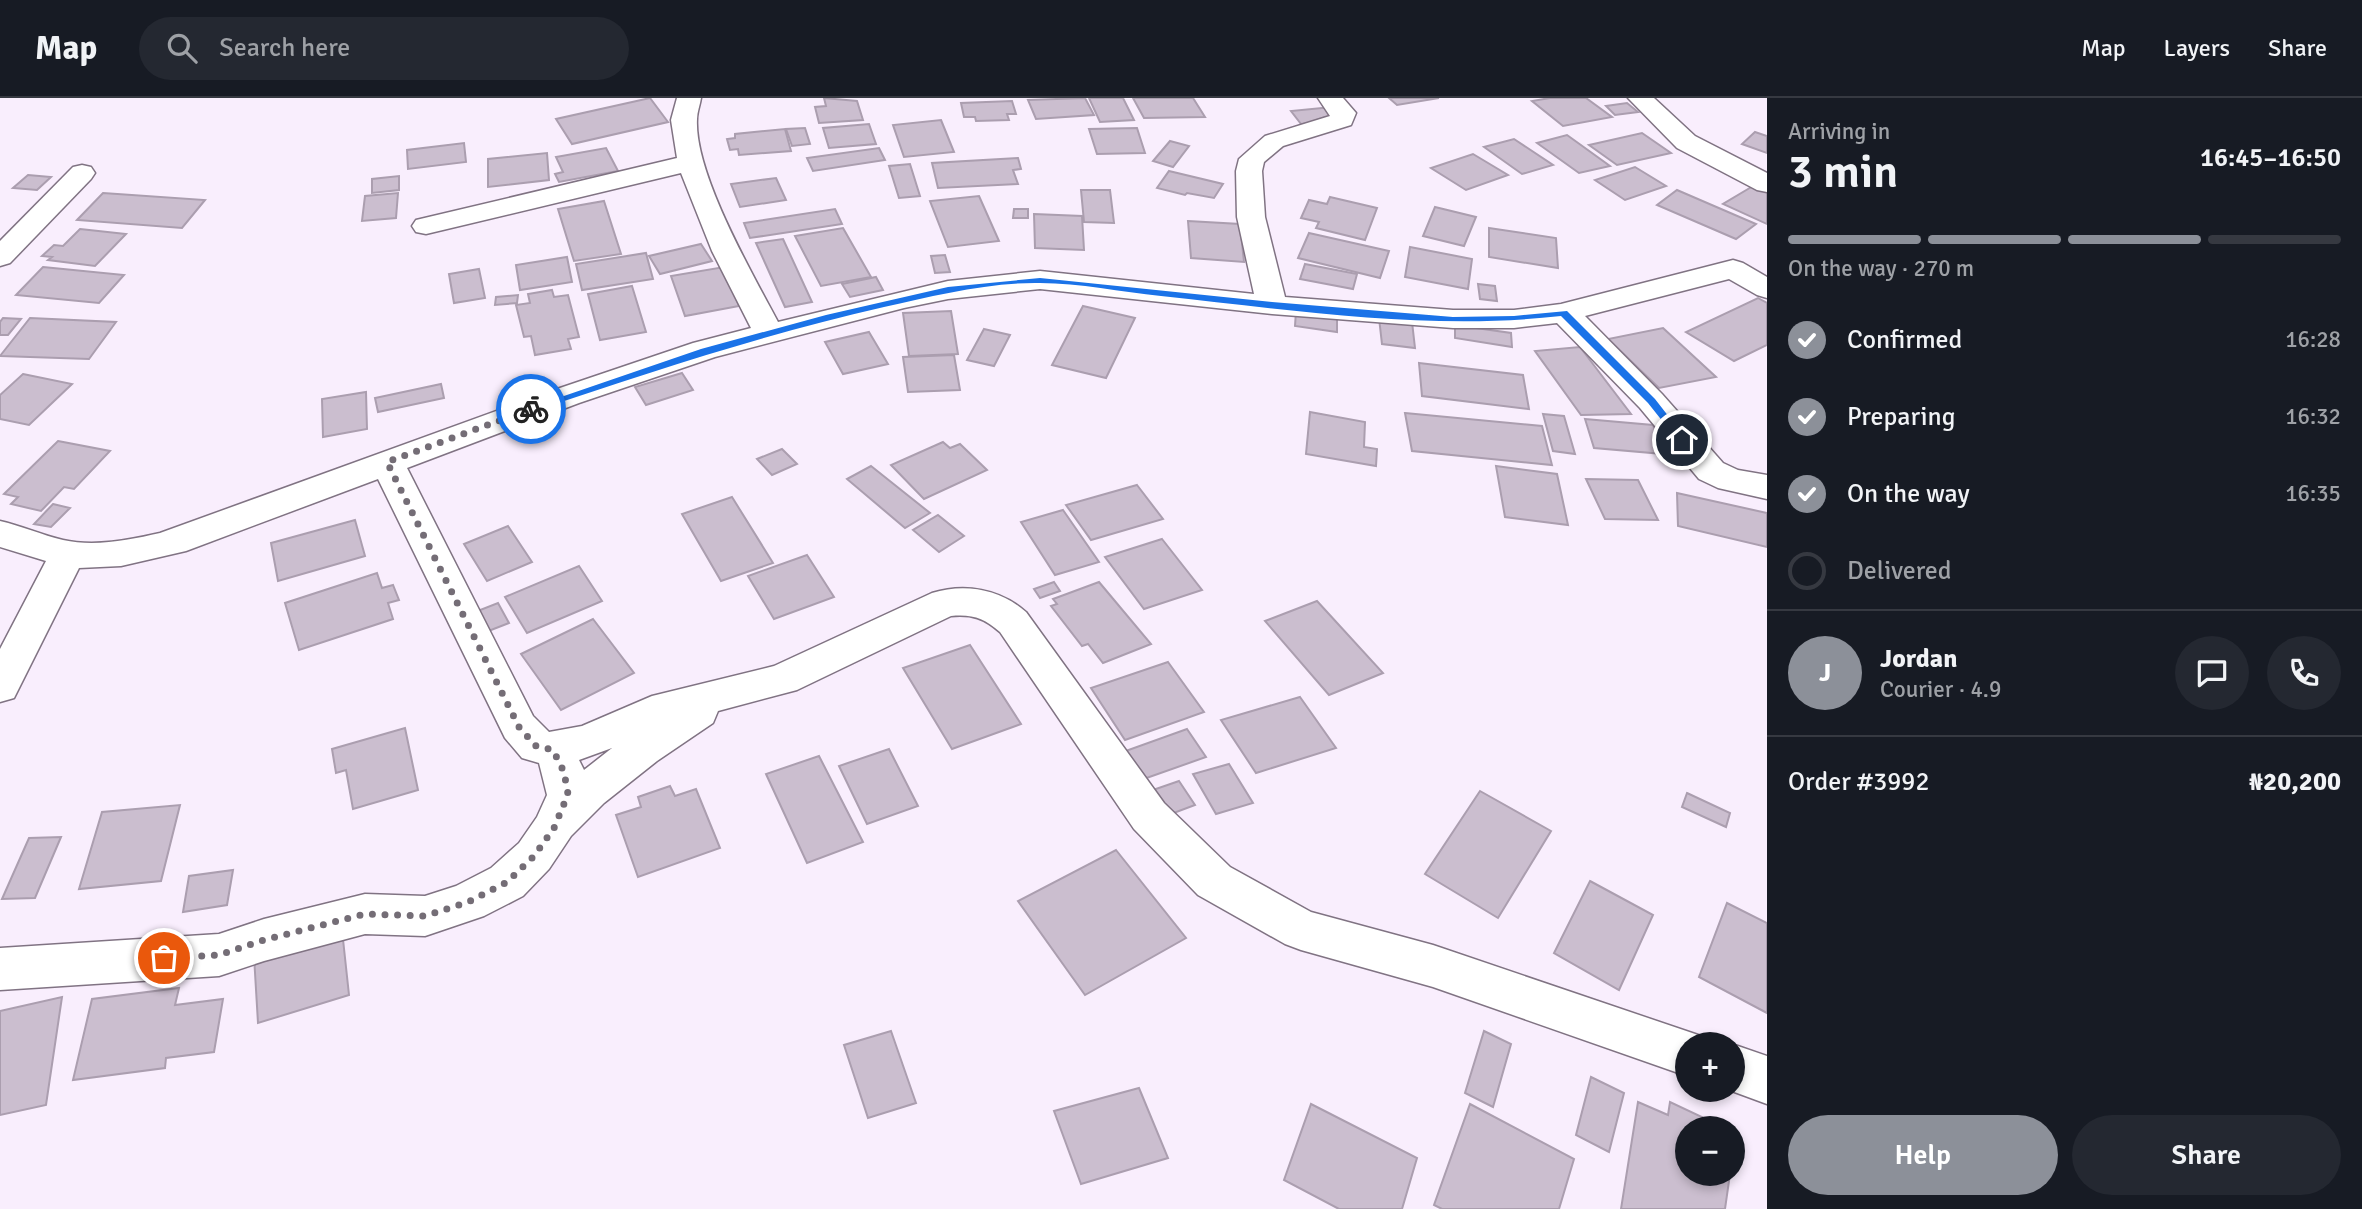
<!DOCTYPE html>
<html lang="en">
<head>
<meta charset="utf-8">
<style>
	body { margin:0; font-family:Signika,sans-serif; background:#242831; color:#f1f3f6; height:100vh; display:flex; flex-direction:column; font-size:26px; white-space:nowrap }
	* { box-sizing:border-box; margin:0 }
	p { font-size:23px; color:#9ea1a6 }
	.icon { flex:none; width:38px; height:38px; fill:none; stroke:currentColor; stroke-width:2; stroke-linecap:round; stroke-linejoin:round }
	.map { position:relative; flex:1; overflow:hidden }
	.sheet { display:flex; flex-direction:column; background:#171b24; width:595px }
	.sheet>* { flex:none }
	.controls { position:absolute; left:1675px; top:934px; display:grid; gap:14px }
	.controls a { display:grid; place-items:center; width:70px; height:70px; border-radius:50%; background:#171b24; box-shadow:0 4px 10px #0003; font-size:35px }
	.pin { position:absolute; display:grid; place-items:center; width:60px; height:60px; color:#fff; margin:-30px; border:4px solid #fff; border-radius:50%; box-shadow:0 2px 7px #0007 }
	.courier { position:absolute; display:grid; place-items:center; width:70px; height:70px; margin:-35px; border:5px solid #1a73e8; border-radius:50%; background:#fff; color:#222; box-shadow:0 2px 9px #0007 }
	.summary em { font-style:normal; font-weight:600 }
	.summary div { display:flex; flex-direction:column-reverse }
	.summary { display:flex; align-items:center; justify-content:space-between; height:119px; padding:0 21px }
	h1 { font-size:46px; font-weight:600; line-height:52px }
	.bar { display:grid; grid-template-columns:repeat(4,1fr); gap:10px 7px; align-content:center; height:84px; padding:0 21px }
	.bar i { height:9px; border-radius:5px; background:#363941 }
	.bar .active { background:#8c9099 }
	.bar p { grid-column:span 4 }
	.line { display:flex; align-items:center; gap:18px; padding:0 21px; border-top:2px solid #363941 }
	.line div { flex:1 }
	.round { display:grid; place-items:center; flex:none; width:74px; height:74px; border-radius:37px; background:#242831 }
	ol { padding:0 21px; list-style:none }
	li { display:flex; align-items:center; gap:21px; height:77px }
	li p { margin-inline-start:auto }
	li .icon { padding:7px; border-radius:50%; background:#8c9099; color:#fff; stroke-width:4 }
	li:last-child { color:#9ea1a6 }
	li i { width:38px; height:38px; border:4px solid #363941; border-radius:50% }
	.primary-button { display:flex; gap:14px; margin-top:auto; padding:14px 21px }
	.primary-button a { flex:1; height:80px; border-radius:42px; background:#8c9099; color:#fff; font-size:28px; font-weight:600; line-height:80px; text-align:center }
	.primary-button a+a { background:#242831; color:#f1f3f6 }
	header { display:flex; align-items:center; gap:42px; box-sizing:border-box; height:98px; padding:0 35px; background:#171b24; border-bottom:2px solid #363941 }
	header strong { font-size:33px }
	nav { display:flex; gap:38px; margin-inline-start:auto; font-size:24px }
	.search { width:490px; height:63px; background:#242831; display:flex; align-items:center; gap:18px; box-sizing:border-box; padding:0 24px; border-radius:38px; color:#9ea1a6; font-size:26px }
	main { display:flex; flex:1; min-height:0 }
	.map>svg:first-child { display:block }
	.building { fill:#cbbecf; stroke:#ab9eaf; stroke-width:2 }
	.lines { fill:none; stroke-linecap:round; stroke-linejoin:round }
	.minor-casing { stroke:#807383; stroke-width:3 }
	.minor { fill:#fff; fill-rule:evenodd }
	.route { fill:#1a73e8 }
	.done { stroke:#746d76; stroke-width:7; stroke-dasharray:0 12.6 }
</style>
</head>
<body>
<header>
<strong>Map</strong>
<div class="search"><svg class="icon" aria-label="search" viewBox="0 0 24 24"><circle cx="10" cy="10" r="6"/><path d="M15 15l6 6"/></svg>Search here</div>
<nav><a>Map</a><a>Layers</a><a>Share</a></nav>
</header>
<main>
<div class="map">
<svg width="1767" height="1111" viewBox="0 0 1767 1111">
	<rect width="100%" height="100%" fill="#f9eefd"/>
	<!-- building -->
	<g class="building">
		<polygon points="650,0 668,24 572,46 556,21"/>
		<polygon points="824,0 857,3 863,22 819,25 815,9 826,8"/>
		<polygon points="1085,0 1094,17 1036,21 1028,2"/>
		<polygon points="1089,0 1123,0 1134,22 1100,24"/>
		<polygon points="1133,0 1193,0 1205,19 1144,20"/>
		<polygon points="1389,0 1439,0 1397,7"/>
		<polygon points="1550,0 1586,0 1612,19 1563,28 1532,3"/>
		<polygon points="1012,3 1016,16 1007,16 1009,22 976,23 975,19 964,19 961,5"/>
		<polygon points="1627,5 1638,14 1615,17 1606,8"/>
		<polygon points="1332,9 1342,22 1301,26 1291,13"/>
		<polygon points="941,22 954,54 904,59 893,27"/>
		<polygon points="869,26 876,46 829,50 823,30"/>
		<polygon points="805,30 810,46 792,48 786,31"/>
		<polygon points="1137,30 1145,55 1097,56 1089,31"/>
		<polygon points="785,31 791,53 739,57 738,51 730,52 727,41 735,40 735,36"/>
		<polygon points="1755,34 1767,38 1767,55 1742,46"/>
		<polygon points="1642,35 1671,55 1617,67 1589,47"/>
		<polygon points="1567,37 1610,68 1579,75 1537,45"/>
		<polygon points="1514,41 1553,67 1522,76 1484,49"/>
		<polygon points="1170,43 1189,48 1173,69 1153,63"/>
		<polygon points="464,45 466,64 408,71 407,52"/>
		<polygon points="606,50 618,73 559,84 555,76 563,74 556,59"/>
		<polygon points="879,50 885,62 813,73 807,60"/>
		<polygon points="547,55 549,82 488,89 488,61"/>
		<polygon points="1473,56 1508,77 1466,92 1431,70"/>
		<polygon points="1018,60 1021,71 1013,72 1018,86 938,90 932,65"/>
		<polygon points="910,66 920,98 899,100 889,68"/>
		<polygon points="1635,69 1666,88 1625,102 1595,82"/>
		<polygon points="1169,73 1223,86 1214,100 1187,95 1185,97 1157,90"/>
		<polygon points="28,77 51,79 37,92 13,90"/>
		<polygon points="399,78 399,92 372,95 372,81"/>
		<polygon points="776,80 786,102 740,109 731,86"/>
		<polygon points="1753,88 1767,94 1767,126 1723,106"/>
		<polygon points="1081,92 1110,92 1114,125 1084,124"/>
		<polygon points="1677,92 1756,126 1736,141 1657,107"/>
		<polygon points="103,95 205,102 182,130 77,122"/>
		<polygon points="398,95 396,120 362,123 365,98"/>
		<polygon points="979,98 999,143 948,149 930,103"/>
		<polygon points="1330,99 1377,110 1365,142 1316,130 1319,124 1301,120 1309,102 1327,106"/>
		<polygon points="604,103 621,156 574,163 558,111"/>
		<polygon points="1435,109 1476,119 1464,148 1423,138"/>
		<polygon points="835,111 842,126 750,140 744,125"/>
		<polygon points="1014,111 1028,111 1028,120 1013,120"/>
		<polygon points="1034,116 1082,118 1084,152 1035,150"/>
		<polygon points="1188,123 1240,126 1244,164 1191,160"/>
		<polygon points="843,130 871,179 821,188 795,138"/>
		<polygon points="1489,130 1556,140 1558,170 1489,159"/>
		<polygon points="80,131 126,136 95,168 48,162 52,159 42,158 54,147 63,148"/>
		<polygon points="1309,135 1389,153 1380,180 1298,160"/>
		<polygon points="783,141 812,204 785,209 756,145"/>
		<polygon points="701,146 712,163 660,176 649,158"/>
		<polygon points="1410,149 1472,161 1468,191 1405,179"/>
		<polygon points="646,155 653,181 582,192 576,166"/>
		<polygon points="945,157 950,174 935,175 931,158"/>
		<polygon points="567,159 572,184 520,192 516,167"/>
		<polygon points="1305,166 1357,176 1353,191 1300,181"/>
		<polygon points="43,169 124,177 99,205 16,197"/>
		<polygon points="724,169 739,208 685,218 671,178"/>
		<polygon points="479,171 485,200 454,205 449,176"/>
		<polygon points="876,179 883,192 850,199 842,186"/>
		<polygon points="1478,186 1495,188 1497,203 1480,201"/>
		<polygon points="632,188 646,234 600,242 588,196"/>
		<polygon points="552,192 554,199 568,197 579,239 568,241 571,251 535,257 531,238 524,239 516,207 530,205 528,196"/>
		<polygon points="518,197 517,205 495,207 496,199"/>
		<polygon points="1758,200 1767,205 1767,247 1734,263 1686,234"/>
		<polygon points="1083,208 1135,220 1106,280 1052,267"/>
		<polygon points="951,213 958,256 909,258 903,215"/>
		<polygon points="1296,213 1337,218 1337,234 1295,228"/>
		<polygon points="3,220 21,221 8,237 0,237 0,224"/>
		<polygon points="30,220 116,224 89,261 0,258"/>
		<polygon points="1379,220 1412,224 1415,250 1382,246"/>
		<polygon points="1455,227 1511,235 1512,249 1455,240"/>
		<polygon points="1663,230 1716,279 1659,290 1608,241"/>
		<polygon points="984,231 1010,237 994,268 967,262"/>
		<polygon points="869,234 888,266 843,276 825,244"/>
		<polygon points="1580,249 1631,316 1581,317 1535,253"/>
		<polygon points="954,257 960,292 908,294 903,259"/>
		<polygon points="1419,265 1523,277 1529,311 1422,298"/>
		<polygon points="682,275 693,292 646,307 635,289"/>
		<polygon points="23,276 72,286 29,327 0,321 0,297"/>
		<polygon points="441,286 444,300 378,314 375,300"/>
		<polygon points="366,294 367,331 323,339 322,301"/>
		<polygon points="1310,314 1365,324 1364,349 1377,351 1376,368 1306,356"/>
		<polygon points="1405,315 1542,328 1552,367 1412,353"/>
		<polygon points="1543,316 1564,318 1575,356 1553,353"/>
		<polygon points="1585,321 1653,327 1664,356 1594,350"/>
		<polygon points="58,343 110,353 74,391 64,389 41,413 11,406 18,399 4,396"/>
		<polygon points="943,344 950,350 960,346 987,372 924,401 891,367"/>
		<polygon points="782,351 797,366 772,377 757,361"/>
		<polygon points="871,368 930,415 905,430 847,381"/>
		<polygon points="1496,368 1557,376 1568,427 1505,419"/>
		<polygon points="1586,381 1638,382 1658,422 1605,421"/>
		<polygon points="1137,387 1163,421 1091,442 1066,407"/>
		<polygon points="1677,395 1767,415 1767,449 1678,428"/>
		<polygon points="732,399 773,465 721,483 682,416"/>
		<polygon points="53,406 70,410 51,429 34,426"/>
		<polygon points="1063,412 1099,464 1055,477 1021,424"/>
		<polygon points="938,417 964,438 939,454 913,432"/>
		<polygon points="355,422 365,458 278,483 271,445"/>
		<polygon points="508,428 532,464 487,483 464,446"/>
		<polygon points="1162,441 1202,492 1144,511 1105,459"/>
		<polygon points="807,457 834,499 774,521 748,478"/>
		<polygon points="579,468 602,503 527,535 505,499"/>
		<polygon points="377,475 382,490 393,487 399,502 388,505 393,521 299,552 285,505"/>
		<polygon points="1054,484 1060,493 1040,500 1034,491"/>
		<polygon points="1099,484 1151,546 1103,565 1088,546 1082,548 1051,508 1057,506 1053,501"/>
		<polygon points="1317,503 1383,575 1329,597 1265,523"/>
		<polygon points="498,505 509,525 486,534 475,514"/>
		<polygon points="593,521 634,575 561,612 521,556"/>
		<polygon points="970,547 1021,626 952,651 903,570"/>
		<polygon points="1168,564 1204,614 1125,642 1091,590"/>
		<polygon points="1300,599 1336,650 1256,675 1221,622"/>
		<polygon points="405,630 418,692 353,711 346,672 336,675 332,651"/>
		<polygon points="1187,631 1206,659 1138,683 1120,655"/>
		<polygon points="889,651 918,708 867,726 839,668"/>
		<polygon points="819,658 863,744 807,765 766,676"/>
		<polygon points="1229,666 1253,705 1216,716 1193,676"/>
		<polygon points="1179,683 1195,707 1163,719 1147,694"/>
		<polygon points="670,688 675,698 696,691 720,750 638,779 616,717 641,709 638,699"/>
		<polygon points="1480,693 1551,733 1498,820 1425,776"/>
		<polygon points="1687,695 1730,715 1726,729 1682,709"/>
		<polygon points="180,707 161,783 79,791 102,714"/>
		<polygon points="61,739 35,800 2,801 29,740"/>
		<polygon points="1116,752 1186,840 1085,897 1018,803"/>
		<polygon points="233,772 227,807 183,814 189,778"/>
		<polygon points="1590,783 1653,817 1619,892 1554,855"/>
		<polygon points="1727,805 1767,825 1767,915 1699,879"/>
		<polygon points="342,832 349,897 258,925 254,858"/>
		<polygon points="179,890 175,907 223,901 214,954 166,960 165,970 73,982 92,901"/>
		<polygon points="62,899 46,1007 0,1017 0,913"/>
		<polygon points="891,933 916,1005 868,1020 844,947"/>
		<polygon points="1484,933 1511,946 1493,1009 1465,995"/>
		<polygon points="1591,979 1624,995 1609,1054 1576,1037"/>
		<polygon points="1139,990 1168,1060 1081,1086 1054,1013"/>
		<polygon points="1638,1004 1668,1017 1670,1004 1702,1019 1700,1031 1687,1031 1687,1076 1730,1076 1725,1111 1621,1111"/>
		<polygon points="1311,1006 1417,1060 1402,1111 1339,1111 1284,1082"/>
		<polygon points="1470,1006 1574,1061 1559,1111 1442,1111 1434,1107"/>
	</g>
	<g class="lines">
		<defs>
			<g id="minor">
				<path d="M 677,0 L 701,0 C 700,7 697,14 697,21 C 694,75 752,175 778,224 L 948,183 L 1040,173 L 1254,196 L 1237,119 L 1236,73 L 1239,61 L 1265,38 L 1330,18 L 1318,0 L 1343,0 L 1356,15 L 1351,27 L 1283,48 L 1264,64 L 1262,73 L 1265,119 L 1285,199 L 1453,212 L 1514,212 L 1561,206 L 1733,162 L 1743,165 L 1767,179 L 1767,200 L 1757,197 L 1729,181 L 1585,218 L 1662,296 L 1723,365 L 1738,372 L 1767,377 L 1767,401 L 1718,390 L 1699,381 L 1640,310 L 1557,225 L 1514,230 L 1453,230 L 1272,216 L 1040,191 L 948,201 L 904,210 L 715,259 L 579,305 L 407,370 L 533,618 L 549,634 L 582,628 L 652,598 L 774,568 L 932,495 C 965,485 1000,491 1026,514 L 1164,705 L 1230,769 L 1311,814 L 1433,847 L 1704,939 L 1708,947 L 1687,947 L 1687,978 L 1433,889 L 1301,852 L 1285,846 L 1198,797 L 1134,731 L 1000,534 C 984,520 972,516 951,518 L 797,592 L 718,613 L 713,625 L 657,663 L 604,705 L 571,738 L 549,771 L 523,798 L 484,818 L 425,838 L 365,836 L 264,863 L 219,878 L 0,892 L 0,850 L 219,836 L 264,821 L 365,796 L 425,798 L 456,788 L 491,770 L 519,745 L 537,719 L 547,697 L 539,665 L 522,660 L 505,640 L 378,381 L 186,453 L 121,468 L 79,470 L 14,600 L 0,604 L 0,551 L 46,463 L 0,449 L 0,423 C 22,428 42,437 63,442 C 95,449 129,442 160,435 L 557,291 L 693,245 L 751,230 L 712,153 L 681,75 L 426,136 L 416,134 L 412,128 L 416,122 L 677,60 L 671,22 ZM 612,650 L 584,672 L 579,662 Z"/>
				<polygon points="1628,0 1654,0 1695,38 1767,75 1767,94 1757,92 1677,50"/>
				<polygon points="82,67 91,69 95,75 91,81 10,165 0,168 0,143 73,69"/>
				<polygon points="1732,946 1767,958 1767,1006 1729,992 1732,992"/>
			</g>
		</defs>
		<!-- minor casing -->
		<use href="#minor" class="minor-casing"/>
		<!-- minor -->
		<use href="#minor" class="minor"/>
	</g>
	<!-- route -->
	<path class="route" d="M 1040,180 L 1272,204 L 1453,219 L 1514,218 L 1567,213 L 1655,301 L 1687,342 L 1679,344 L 1648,305 L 1561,218 C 1429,233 1293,212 1161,198 C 1121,194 1080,185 1040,185 C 989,184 933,198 884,209 C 765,236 650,274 534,313 L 526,311 L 701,251 L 826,217 L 948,189 Z"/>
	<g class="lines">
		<!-- done -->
		<polyline class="done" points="164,860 219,857 264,842 365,816 425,818 468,804 507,784 534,758 554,730 568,696 564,674 553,652 536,648 519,629 387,364 531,311"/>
	</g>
</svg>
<div class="controls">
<a>+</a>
<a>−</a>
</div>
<div class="pin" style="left:164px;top:860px;background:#ea580c"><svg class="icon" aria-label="bag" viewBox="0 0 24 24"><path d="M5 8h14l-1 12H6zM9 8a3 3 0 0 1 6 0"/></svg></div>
<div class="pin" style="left:1682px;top:342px;background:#1f2937"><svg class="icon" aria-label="home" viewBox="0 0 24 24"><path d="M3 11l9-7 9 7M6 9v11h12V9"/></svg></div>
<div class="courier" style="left:531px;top:311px"><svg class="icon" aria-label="bike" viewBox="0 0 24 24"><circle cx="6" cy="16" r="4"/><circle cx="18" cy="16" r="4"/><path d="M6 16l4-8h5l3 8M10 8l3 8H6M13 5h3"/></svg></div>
</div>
<section class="sheet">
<div class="summary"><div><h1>3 min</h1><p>Arriving in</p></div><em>16:45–16:50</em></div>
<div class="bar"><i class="active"></i><i class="active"></i><i class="active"></i><i></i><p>On the way · 270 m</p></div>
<ol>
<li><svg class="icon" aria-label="check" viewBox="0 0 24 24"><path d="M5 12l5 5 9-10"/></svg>Confirmed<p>16:28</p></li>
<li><svg class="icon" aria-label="check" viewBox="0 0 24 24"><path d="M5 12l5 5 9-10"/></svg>Preparing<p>16:32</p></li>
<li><svg class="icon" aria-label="check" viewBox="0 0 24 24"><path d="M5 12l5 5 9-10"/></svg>On the way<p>16:35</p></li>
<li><i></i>Delivered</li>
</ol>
<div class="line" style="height:126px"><b class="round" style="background:#8c9099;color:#fff">J</b><div><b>Jordan</b><p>Courier · 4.9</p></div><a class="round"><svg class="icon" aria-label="chat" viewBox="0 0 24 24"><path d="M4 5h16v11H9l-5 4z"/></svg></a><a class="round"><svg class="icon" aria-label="phone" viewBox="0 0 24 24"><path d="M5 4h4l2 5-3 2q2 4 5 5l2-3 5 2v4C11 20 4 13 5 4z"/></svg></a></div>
<div class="line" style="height:91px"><div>Order #3992</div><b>₦20,200</b></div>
<div class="primary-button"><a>Help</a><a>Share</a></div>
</section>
</main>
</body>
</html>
